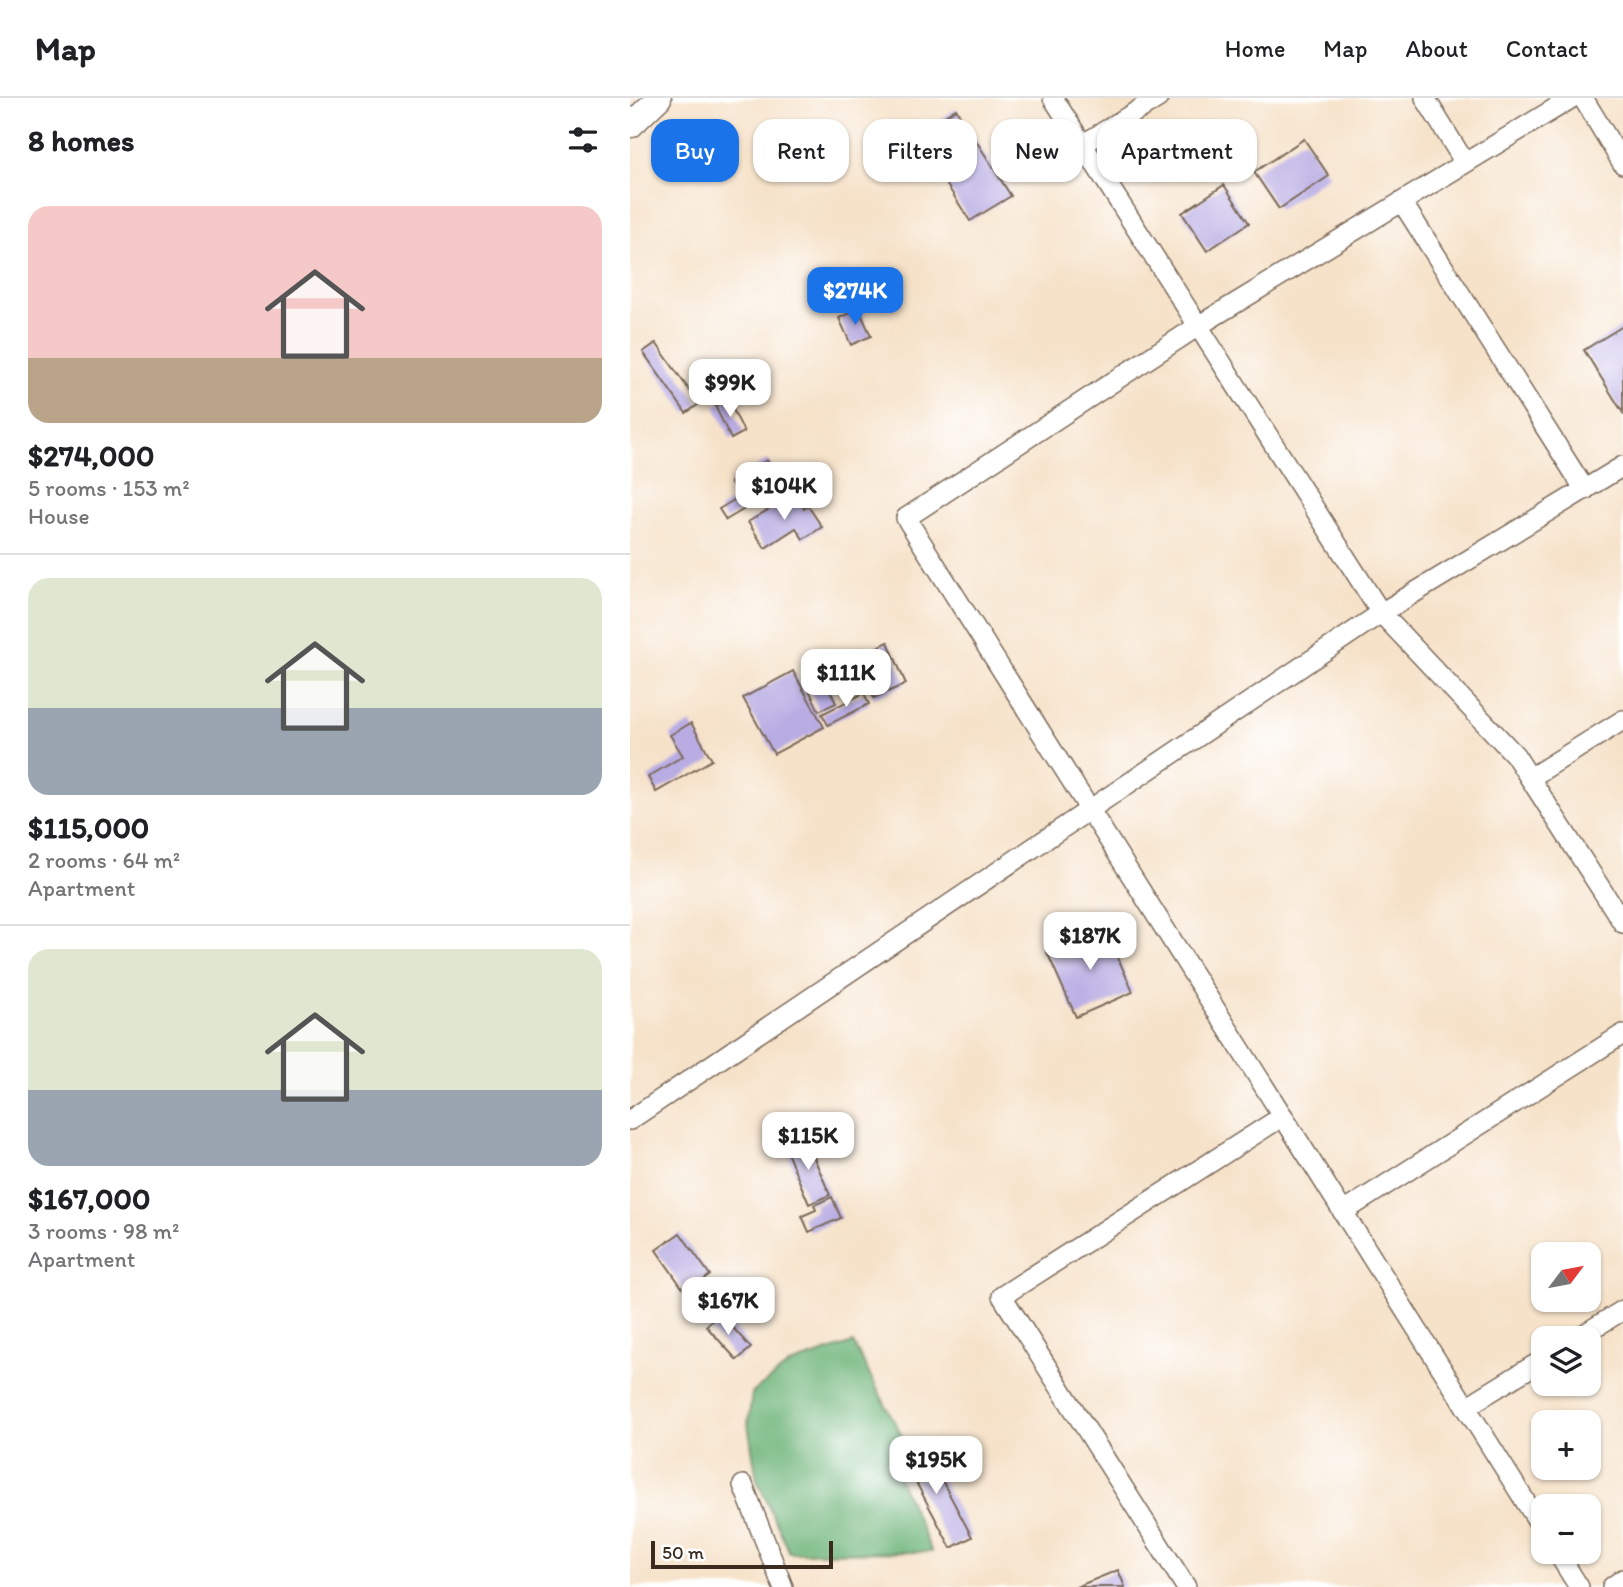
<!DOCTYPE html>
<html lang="en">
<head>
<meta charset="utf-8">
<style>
  :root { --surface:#fff; --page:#f2f2f2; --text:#202124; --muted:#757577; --line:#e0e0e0; --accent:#1a73e8 }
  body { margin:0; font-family:Itim,sans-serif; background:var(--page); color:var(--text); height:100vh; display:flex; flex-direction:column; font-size:26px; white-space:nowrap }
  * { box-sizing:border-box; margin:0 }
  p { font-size:23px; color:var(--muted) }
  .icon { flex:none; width:38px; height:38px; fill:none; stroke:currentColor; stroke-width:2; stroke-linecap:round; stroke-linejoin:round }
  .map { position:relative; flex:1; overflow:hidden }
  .panel { display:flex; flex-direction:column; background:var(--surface); width:630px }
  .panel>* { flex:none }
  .guide { position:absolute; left:21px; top:21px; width:665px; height:63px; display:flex; gap:14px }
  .needle { width:46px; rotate:58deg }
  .fabs { position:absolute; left:901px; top:1144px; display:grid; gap:14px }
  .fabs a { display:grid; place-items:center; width:70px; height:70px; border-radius:14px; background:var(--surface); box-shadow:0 2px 5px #0004; font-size:35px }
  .scale { position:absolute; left:21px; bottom:18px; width:182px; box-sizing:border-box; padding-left:7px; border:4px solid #3b2a1e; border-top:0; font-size:19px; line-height:24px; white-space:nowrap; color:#3b2a1e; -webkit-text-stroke:5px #fff; paint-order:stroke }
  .price { position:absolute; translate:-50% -60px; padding:0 16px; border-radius:14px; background:#fff; color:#222; font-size:23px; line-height:46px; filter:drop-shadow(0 2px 4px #0008) }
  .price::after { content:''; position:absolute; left:50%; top:42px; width:21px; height:16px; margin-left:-10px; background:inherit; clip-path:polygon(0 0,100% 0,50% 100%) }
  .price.selected { background:var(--accent); color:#fff }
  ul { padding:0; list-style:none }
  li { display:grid; align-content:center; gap:14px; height:371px; padding:0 28px }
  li+li { border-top:2px solid var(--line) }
  li span { display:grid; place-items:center; height:217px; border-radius:21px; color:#555 }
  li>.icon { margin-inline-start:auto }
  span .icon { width:126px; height:126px; fill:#fffc; stroke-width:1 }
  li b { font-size:30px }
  h2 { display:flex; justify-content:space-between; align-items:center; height:84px; padding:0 28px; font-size:30px }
  .pill { padding:0 24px; border-radius:21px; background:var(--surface); box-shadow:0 2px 5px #0004; font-size:24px; line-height:63px }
  .pill.selected { background:var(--accent); color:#fff }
  header { display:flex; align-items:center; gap:42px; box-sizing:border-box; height:98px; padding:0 35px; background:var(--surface); border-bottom:2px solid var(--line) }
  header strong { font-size:33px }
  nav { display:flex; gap:38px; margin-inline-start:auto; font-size:24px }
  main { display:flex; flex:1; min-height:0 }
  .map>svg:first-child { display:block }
</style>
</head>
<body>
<header>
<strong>Map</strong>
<nav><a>Home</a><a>Map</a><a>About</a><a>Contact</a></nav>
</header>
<main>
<section class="panel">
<h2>8 homes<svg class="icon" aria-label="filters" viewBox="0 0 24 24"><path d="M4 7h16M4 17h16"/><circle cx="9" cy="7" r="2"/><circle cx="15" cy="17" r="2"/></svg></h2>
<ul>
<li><span style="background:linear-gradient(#f6c9c9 70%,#b9a48a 0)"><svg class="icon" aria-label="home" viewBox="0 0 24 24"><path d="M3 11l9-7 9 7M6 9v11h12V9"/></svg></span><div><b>$274,000</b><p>5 rooms · 153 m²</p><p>House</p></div></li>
<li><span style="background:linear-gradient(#dfe7d0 60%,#9aa5b1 0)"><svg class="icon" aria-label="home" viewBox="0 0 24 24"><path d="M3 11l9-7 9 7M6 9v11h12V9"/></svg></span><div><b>$115,000</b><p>2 rooms · 64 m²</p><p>Apartment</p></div></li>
<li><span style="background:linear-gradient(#dfe7d0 65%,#9aa5b1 0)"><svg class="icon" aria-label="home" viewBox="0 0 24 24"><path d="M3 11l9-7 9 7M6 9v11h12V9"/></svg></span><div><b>$167,000</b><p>3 rooms · 98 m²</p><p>Apartment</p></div></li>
</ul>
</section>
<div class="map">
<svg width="993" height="1489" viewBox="0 0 993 1489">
  <rect width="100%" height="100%" fill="#fff"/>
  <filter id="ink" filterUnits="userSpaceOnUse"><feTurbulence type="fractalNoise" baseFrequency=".0143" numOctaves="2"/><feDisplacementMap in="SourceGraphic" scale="14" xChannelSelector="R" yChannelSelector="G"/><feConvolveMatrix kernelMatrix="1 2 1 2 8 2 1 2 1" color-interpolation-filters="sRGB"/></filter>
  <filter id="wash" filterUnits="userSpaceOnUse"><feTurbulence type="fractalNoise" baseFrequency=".00686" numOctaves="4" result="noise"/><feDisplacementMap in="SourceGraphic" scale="28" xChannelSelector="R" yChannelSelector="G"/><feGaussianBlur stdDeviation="1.57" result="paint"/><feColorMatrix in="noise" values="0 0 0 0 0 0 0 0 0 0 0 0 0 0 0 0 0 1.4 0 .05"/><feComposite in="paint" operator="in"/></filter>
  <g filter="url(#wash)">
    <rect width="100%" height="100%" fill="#f6e2c9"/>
    <path fill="#71b67b" stroke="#56704c" stroke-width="2" d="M 223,1245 L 272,1338 L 262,1349 L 263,1368 L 302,1454 L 160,1455 L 127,1382 L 118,1326 L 122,1295 L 160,1266 Z"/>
    <g id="blocks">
      <g fill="#b8ace3">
        <path d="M 326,11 L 381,98 L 340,123 L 285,37 Z"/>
        <path d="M 674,41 L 699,78 L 649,111 L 624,74 Z"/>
        <path d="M 594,87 L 619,125 L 577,153 L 552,115 Z"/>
        <path d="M 229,211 L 241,238 L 221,247 L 209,220 Z"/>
        <path d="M 993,228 L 993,315 L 954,252 Z"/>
        <path d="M 26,245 L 69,306 L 56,315 L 13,254 Z"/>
        <path d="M 98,301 L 114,334 L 101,341 L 85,308 Z"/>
        <path d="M 137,362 L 153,388 L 96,422 L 89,411 L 109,399 L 100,384 Z"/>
        <path d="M 164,396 L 174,411 L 178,408 L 192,429 L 173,441 L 166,430 L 135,450 L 118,424 Z"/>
        <path d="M 258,544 L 276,586 L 244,600 L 237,585 L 248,581 L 237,554 Z"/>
        <path d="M 190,571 L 206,605 L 189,613 L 173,579 Z"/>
        <path d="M 163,573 L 194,629 L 144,656 L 113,600 Z"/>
        <path d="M 234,595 L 239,606 L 198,627 L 192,616 Z"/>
        <path d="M 61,625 L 82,662 L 26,694 L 18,679 L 53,658 L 40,637 Z"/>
        <path d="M 474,828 L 503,894 L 446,919 L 417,854 Z"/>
        <path d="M 176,1041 L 200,1097 L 179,1106 L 155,1050 Z"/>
        <path d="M 202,1099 L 211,1120 L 179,1134 L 172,1118 L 186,1112 L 184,1107 Z"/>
        <path d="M 50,1135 L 80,1177 L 56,1195 L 26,1152 Z"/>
        <path d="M 90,1215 L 121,1250 L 107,1262 L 76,1228 Z"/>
        <path d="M 292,1345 L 342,1439 L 321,1450 L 271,1356 Z"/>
        <path d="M 488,1472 L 495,1489 L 446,1489 Z"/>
      </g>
    </g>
  </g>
  <g filter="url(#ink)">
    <use href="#blocks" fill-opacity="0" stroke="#7c6a5a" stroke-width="2"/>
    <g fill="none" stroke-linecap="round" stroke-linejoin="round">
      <defs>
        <g id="minor">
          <path d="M 423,0 L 751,515 L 885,657 L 993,825"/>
          <path d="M 795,0 L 835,65"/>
          <path d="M 953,0 L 993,66"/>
          <path d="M 452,47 L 528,0"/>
          <path d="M 772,104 L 955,392"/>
          <path d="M 900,680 L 993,622"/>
          <path d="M 0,1022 L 751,515 L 993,368"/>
          <path d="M 713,1114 L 993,936"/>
          <path d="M 946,1241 L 993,1212"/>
          <path d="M 836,1309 L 914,1261"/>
          <path d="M 113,1387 L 153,1489"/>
          <path d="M 914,1433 L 276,420 L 568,228 L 942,0"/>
          <path d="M 927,1454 L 949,1489"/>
          <path d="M 556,1489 L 372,1198 L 653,1018"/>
          <path d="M 982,1489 L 993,1481"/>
        </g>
        <path id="tertiary" d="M 1,27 L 29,0"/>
      </defs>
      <use href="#minor" stroke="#7c6a5a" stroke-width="22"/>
      <use href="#tertiary" stroke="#7c6a5a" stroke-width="27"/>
      <use href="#minor" stroke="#fff" stroke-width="19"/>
      <use href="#tertiary" stroke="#fff" stroke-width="24"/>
    </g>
  </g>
</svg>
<div class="fabs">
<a><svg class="needle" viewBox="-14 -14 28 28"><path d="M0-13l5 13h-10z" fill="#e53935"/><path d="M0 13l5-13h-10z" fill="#757577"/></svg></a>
<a><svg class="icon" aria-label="layers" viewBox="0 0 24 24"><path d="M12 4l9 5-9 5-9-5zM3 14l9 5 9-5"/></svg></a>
<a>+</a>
<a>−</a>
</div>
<div class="scale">50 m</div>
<b class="price selected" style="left:225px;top:229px">$274K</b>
<b class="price" style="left:100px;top:321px">$99K</b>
<b class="price" style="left:154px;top:424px">$104K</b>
<b class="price" style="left:216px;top:611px">$111K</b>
<b class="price" style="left:460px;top:874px">$187K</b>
<b class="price" style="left:178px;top:1074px">$115K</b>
<b class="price" style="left:98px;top:1239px">$167K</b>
<b class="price" style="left:306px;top:1398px">$195K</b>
<div class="guide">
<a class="pill selected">Buy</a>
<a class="pill">Rent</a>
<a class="pill">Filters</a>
<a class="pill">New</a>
<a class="pill">Apartment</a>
</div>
</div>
</main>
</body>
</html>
